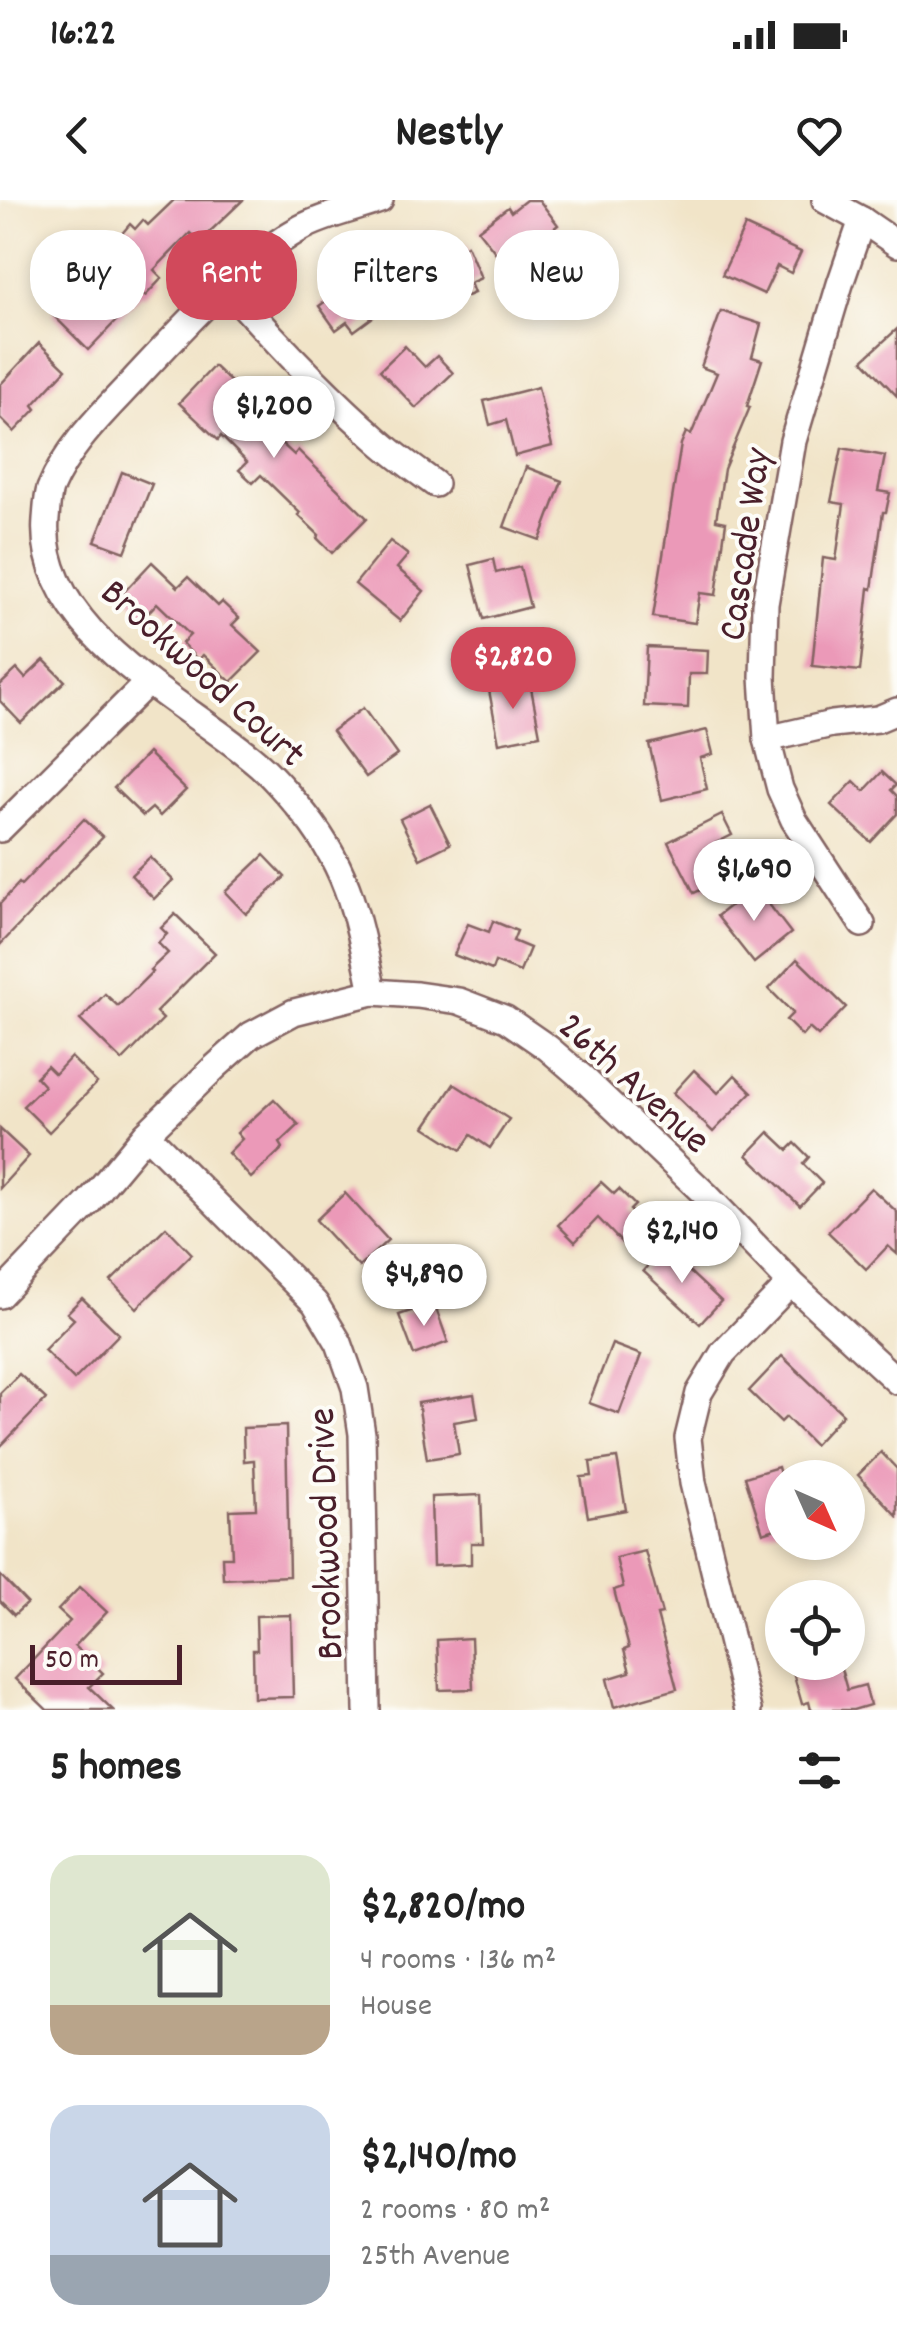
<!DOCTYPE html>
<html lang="en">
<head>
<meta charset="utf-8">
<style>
  :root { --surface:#fff; --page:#f2f2f2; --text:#222; --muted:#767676; --accent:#d1495b }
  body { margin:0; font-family:Dekko,sans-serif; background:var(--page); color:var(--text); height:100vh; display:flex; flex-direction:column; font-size:38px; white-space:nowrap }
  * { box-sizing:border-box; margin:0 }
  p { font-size:32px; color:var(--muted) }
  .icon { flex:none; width:55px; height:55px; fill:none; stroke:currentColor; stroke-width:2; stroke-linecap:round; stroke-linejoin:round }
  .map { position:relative; height:1510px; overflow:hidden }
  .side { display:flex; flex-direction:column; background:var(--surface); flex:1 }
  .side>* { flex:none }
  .top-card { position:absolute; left:30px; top:30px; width:838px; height:90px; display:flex; gap:20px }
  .needle { width:65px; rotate:135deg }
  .buttons { position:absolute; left:765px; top:1260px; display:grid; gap:20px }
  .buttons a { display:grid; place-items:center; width:100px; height:100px; border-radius:50%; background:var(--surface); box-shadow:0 5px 15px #0003; font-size:50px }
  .scale { position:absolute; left:30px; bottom:25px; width:152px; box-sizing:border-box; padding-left:10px; border:5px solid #4a1f2b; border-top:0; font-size:28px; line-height:35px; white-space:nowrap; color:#4a1f2b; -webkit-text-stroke:8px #fdfcf7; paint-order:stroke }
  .price { position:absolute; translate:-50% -85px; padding:0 22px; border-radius:35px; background:#fff; color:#222; font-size:32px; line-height:65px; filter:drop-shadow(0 2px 5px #0008) }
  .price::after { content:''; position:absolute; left:50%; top:60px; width:30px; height:22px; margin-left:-15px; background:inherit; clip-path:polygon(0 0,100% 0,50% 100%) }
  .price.active { background:var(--accent); color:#fff }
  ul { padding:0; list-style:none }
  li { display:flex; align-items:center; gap:30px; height:250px; padding:0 50px }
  li span { display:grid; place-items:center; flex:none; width:280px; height:200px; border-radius:30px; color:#555 }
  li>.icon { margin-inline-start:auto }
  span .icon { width:120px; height:120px; fill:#fffc; stroke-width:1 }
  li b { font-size:42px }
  h2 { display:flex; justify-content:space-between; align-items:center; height:120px; padding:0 50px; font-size:42px }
  .chip { padding:0 35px; border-radius:40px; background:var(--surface); box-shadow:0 5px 15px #0003; font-size:35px; line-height:90px }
  .chip.active { background:var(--accent); color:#fff }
  .status { display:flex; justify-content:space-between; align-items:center; height:70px; padding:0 50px; background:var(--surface); direction:ltr }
  .status svg { height:28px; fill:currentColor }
  header { display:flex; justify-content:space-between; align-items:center; height:130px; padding:0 50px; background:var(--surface); font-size:45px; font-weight:700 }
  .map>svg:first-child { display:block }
</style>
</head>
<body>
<div class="status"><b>16:22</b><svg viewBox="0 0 49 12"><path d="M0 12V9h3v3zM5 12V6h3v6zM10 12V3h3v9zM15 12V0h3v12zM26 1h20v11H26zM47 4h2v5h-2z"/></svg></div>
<header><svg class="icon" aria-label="back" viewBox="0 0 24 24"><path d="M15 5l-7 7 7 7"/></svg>Nestly<svg class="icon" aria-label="heart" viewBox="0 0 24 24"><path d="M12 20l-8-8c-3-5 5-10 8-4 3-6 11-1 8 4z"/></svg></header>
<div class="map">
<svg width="897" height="1510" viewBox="0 0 897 1510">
  <rect width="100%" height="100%" fill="#fdfcf7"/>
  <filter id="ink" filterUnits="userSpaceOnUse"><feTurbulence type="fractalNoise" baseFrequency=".01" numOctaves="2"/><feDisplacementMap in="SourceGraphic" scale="20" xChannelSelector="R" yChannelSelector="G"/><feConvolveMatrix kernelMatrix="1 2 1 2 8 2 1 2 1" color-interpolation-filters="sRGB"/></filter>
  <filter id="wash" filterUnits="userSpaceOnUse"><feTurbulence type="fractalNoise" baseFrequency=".0048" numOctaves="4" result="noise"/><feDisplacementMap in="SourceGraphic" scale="40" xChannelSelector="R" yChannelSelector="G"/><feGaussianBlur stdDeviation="2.25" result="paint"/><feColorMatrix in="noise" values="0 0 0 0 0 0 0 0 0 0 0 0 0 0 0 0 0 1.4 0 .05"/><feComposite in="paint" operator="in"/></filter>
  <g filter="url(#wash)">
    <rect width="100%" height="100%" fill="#f1e4c8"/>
    <g id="blocks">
      <g fill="#eb99b8">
        <path d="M 174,0 L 243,0 L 199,42 L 190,33 L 154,70 L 162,78 L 145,96 L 142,94 L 88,150 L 52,114 L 106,58 L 103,56 L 130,24 L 135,29 L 143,20 L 148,25 Z"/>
        <path d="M 526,0 L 539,0 L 558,25 L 506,66 L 478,30 L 508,7 L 511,12 Z"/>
        <path d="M 745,26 L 801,52 L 791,73 L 777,66 L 764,94 L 722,75 Z"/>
        <path d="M 434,42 L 440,57 L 467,45 L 481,78 L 470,83 L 474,93 L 457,100 L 452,88 L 432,97 L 412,51 Z"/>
        <path d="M 372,68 L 396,100 L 354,131 L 347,122 L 336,130 L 319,106 Z"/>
        <path d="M 721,111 L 761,124 L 752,157 L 762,160 L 747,206 L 750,207 L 724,269 L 716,320 L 726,322 L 716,395 L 700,393 L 695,423 L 653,417 L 681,244 L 686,232 L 691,235 L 717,173 L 701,167 Z"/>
        <path d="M 897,129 L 897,196 L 863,160 Z"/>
        <path d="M 39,143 L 66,169 L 33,205 L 36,209 L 14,232 L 0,218 L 0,185 Z"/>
        <path d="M 405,146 L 425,167 L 437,156 L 453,173 L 416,208 L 380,170 Z"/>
        <path d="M 214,166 L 233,184 L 226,192 L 294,255 L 298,250 L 367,318 L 332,353 L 317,338 L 319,335 L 298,315 L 300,313 L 261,275 L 253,283 L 239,270 L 247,262 L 221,236 L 218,240 L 179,203 Z"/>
        <path d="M 538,187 L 552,246 L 515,256 L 506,220 L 490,225 L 484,201 Z"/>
        <path d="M 842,248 L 885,256 L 878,291 L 890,293 L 886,312 L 883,312 L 872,389 L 869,388 L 860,471 L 812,466 L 823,358 L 836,360 L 844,304 L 831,302 Z"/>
        <path d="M 526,267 L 562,281 L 540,340 L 504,327 Z"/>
        <path d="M 122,272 L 152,284 L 125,352 L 95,341 Z"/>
        <path d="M 390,341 L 408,355 L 397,368 L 424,391 L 400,421 L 355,384 Z"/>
        <path d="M 493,359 L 496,373 L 520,367 L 530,407 L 484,419 L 470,365 Z"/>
        <path d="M 152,362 L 178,387 L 188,377 L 218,406 L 222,402 L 239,418 L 232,425 L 261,452 L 231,482 L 203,455 L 198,460 L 182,443 L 190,435 L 157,403 L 146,415 L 123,393 Z"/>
        <path d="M 647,447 L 708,450 L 707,474 L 689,474 L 688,508 L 644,506 Z"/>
        <path d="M 44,460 L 65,481 L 21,523 L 0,501 L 0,485 L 17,469 L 25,478 Z"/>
        <path d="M 511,480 L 513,491 L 531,488 L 540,535 L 499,543 L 488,485 Z"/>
        <path d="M 363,508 L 397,555 L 366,577 L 332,531 Z"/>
        <path d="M 707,530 L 713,554 L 700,558 L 707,589 L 662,600 L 649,544 Z"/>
        <path d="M 148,553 L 186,590 L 160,616 L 152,608 L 143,616 L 114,588 Z"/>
        <path d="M 882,572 L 896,585 L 891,590 L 897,596 L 897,614 L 871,642 L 831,605 L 854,581 L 864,591 Z"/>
        <path d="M 430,604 L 450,644 L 420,659 L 400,619 Z"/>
        <path d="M 722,615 L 732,635 L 716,643 L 732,674 L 694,693 L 668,642 Z"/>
        <path d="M 84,619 L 103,637 L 0,745 L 0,704 L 19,683 L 21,685 Z"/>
        <path d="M 264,655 L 285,677 L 246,714 L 225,692 Z"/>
        <path d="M 150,657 L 173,680 L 154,699 L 131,675 Z"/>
        <path d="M 755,686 L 791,733 L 754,763 L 717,716 Z"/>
        <path d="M 175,714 L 215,753 L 156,812 L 163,819 L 122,861 L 80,820 L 105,794 L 118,806 L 152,772 L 150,770 L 168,753 L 158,743 L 167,734 L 161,728 Z"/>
        <path d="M 493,721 L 517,731 L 513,741 L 530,748 L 520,772 L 495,762 L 492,770 L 454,755 L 468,724 L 489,732 Z"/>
        <path d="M 797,759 L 846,807 L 818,836 L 809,828 L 802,836 L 786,820 L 793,813 L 769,789 Z"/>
        <path d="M 71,857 L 97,883 L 49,932 L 23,906 L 44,886 L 36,877 L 47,866 L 55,874 Z"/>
        <path d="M 694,870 L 718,893 L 735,875 L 752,892 L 713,932 L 673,893 Z"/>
        <path d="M 454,884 L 509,919 L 490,948 L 471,935 L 461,950 L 425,927 Z"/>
        <path d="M 274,899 L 299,925 L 280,943 L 283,948 L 251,978 L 228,953 L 242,939 L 237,933 Z"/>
        <path d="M 0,929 L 29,956 L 0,988 Z"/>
        <path d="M 769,932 L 788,950 L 795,943 L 809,957 L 803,964 L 822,983 L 800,1006 L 747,955 Z"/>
        <path d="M 601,982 L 614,994 L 619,989 L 635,1005 L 630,1010 L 643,1022 L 622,1043 L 598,1018 L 575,1042 L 558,1025 Z"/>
        <path d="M 871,988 L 897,1012 L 897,1054 L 888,1046 L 866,1069 L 828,1032 Z"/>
        <path d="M 345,993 L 388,1040 L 359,1067 L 316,1020 Z"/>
        <path d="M 166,1027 L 192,1054 L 137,1108 L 111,1081 Z"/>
        <path d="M 664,1048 L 721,1101 L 700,1124 L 643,1071 Z"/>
        <path d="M 82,1098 L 119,1134 L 74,1180 L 44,1150 L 74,1119 L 67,1113 Z"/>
        <path d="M 434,1103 L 448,1142 L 414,1155 L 399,1115 Z"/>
        <path d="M 612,1144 L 641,1155 L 619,1214 L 589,1203 Z"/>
        <path d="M 782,1156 L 843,1214 L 814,1245 L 786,1217 L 781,1222 L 749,1191 Z"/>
        <path d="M 19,1174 L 46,1199 L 0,1247 L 0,1193 Z"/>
        <path d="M 474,1194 L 478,1218 L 454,1222 L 459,1254 L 427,1259 L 418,1203 Z"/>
        <path d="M 286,1226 L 289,1376 L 223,1379 L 222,1357 L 232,1357 L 230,1310 L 256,1309 L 254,1260 L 244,1261 L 243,1228 Z"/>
        <path d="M 881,1252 L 897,1269 L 897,1316 L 858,1275 Z"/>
        <path d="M 617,1258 L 626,1310 L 588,1317 L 581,1277 L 592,1276 L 590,1262 Z"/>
        <path d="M 778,1267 L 782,1282 L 782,1327 L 763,1333 L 745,1277 Z"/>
        <path d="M 481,1295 L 483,1343 L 471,1343 L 471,1364 L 433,1366 L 431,1297 Z"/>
        <path d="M 645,1351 L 662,1414 L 657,1415 L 677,1489 L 614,1507 L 607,1479 L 630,1472 L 624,1450 L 629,1448 L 614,1390 L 623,1387 L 616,1358 Z"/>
        <path d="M 0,1375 L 27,1403 L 14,1415 L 0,1401 Z"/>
        <path d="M 80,1387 L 107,1412 L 75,1446 L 103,1473 L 89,1487 L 113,1510 L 47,1510 L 15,1479 L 70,1421 L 58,1410 Z"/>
        <path d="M 291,1415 L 293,1497 L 254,1498 L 253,1450 L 257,1450 L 256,1416 Z"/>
        <path d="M 471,1438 L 473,1489 L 439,1490 L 437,1440 Z"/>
        <path d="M 790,1462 L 826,1462 L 827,1468 L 840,1465 L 847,1490 L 865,1485 L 870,1505 L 853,1510 L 811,1510 L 809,1502 L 802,1504 Z"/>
      </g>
    </g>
  </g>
  <g filter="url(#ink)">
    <use href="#blocks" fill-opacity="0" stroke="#846462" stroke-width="2.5"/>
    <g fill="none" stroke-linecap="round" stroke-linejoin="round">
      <defs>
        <g id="minor">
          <path d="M 825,0 L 862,20 L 897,44"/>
          <path d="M 226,86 C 274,140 325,194 379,241 C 397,257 416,270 435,284"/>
          <path d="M 767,539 L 832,524 L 878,519 L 897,511"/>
          <path d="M 0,629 L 148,482"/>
          <path d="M 862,724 L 794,620 L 780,589 L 767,539 L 763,477 L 765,404 L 793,241 L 840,84 L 862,20"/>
          <path d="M 373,792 C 357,716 349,666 297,605 C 284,590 270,573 255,561 C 182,499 37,431 46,319 C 47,309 47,298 50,289 C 68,246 102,214 133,181 C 179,132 243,60 301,28 C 325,15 355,9 380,0"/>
          <path d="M 146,934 L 315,1103 L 339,1143 L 355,1188 L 362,1234 L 367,1510"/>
          <path d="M 0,1095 L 89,1002 L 146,934 L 215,867 L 251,835 L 294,812 L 373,792 L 417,795 L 459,801 L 506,819 L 548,848 L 584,879 L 705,994 L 791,1083 L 897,1181"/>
          <path d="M 748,1510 L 693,1283 L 688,1238 L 699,1193 L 723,1153 L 791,1083"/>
        </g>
      </defs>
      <use href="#minor" stroke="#846462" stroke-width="30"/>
      <use href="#minor" stroke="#fff" stroke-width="25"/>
    </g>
  </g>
  <g text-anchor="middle" stroke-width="8" stroke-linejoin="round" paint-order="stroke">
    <g font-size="40" fill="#4a1f2b" stroke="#fdfcf7">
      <text transform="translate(742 344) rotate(-82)" y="14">Cascade Way</text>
      <text transform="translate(205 471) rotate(42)" y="14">Brookwood Court</text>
      <text transform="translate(636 881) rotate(42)" y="14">26th Avenue</text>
      <text transform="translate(323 1334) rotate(-92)" y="14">Brookwood Drive</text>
    </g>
  </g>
</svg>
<div class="buttons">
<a><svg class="needle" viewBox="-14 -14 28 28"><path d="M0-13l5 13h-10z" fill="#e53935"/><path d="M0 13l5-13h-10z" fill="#767676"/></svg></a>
<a><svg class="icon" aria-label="locate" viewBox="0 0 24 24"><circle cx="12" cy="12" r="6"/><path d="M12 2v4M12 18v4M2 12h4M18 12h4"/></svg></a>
</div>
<div class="scale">50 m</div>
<b class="price" style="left:274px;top:261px">$1,200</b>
<b class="price active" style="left:513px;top:512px">$2,820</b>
<b class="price" style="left:754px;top:724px">$1,690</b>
<b class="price" style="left:682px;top:1086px">$2,140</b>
<b class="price" style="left:424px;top:1129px">$4,890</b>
<div class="top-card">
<a class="chip">Buy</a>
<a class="chip active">Rent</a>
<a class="chip">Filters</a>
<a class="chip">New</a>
</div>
</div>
<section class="side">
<h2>5 homes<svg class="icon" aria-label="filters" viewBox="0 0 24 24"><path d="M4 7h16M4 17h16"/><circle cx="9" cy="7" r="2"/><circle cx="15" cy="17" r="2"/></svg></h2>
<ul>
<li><span style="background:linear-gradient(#dfe7d0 75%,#b9a48a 0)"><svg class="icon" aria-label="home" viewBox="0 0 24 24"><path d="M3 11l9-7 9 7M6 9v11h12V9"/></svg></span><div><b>$2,820/mo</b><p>4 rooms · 136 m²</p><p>House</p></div></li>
<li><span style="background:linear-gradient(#c9d6e8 75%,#9aa5b1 0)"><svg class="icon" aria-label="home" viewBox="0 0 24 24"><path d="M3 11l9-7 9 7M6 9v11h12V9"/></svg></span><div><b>$2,140/mo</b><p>2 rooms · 80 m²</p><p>25th Avenue</p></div></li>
</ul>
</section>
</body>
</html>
